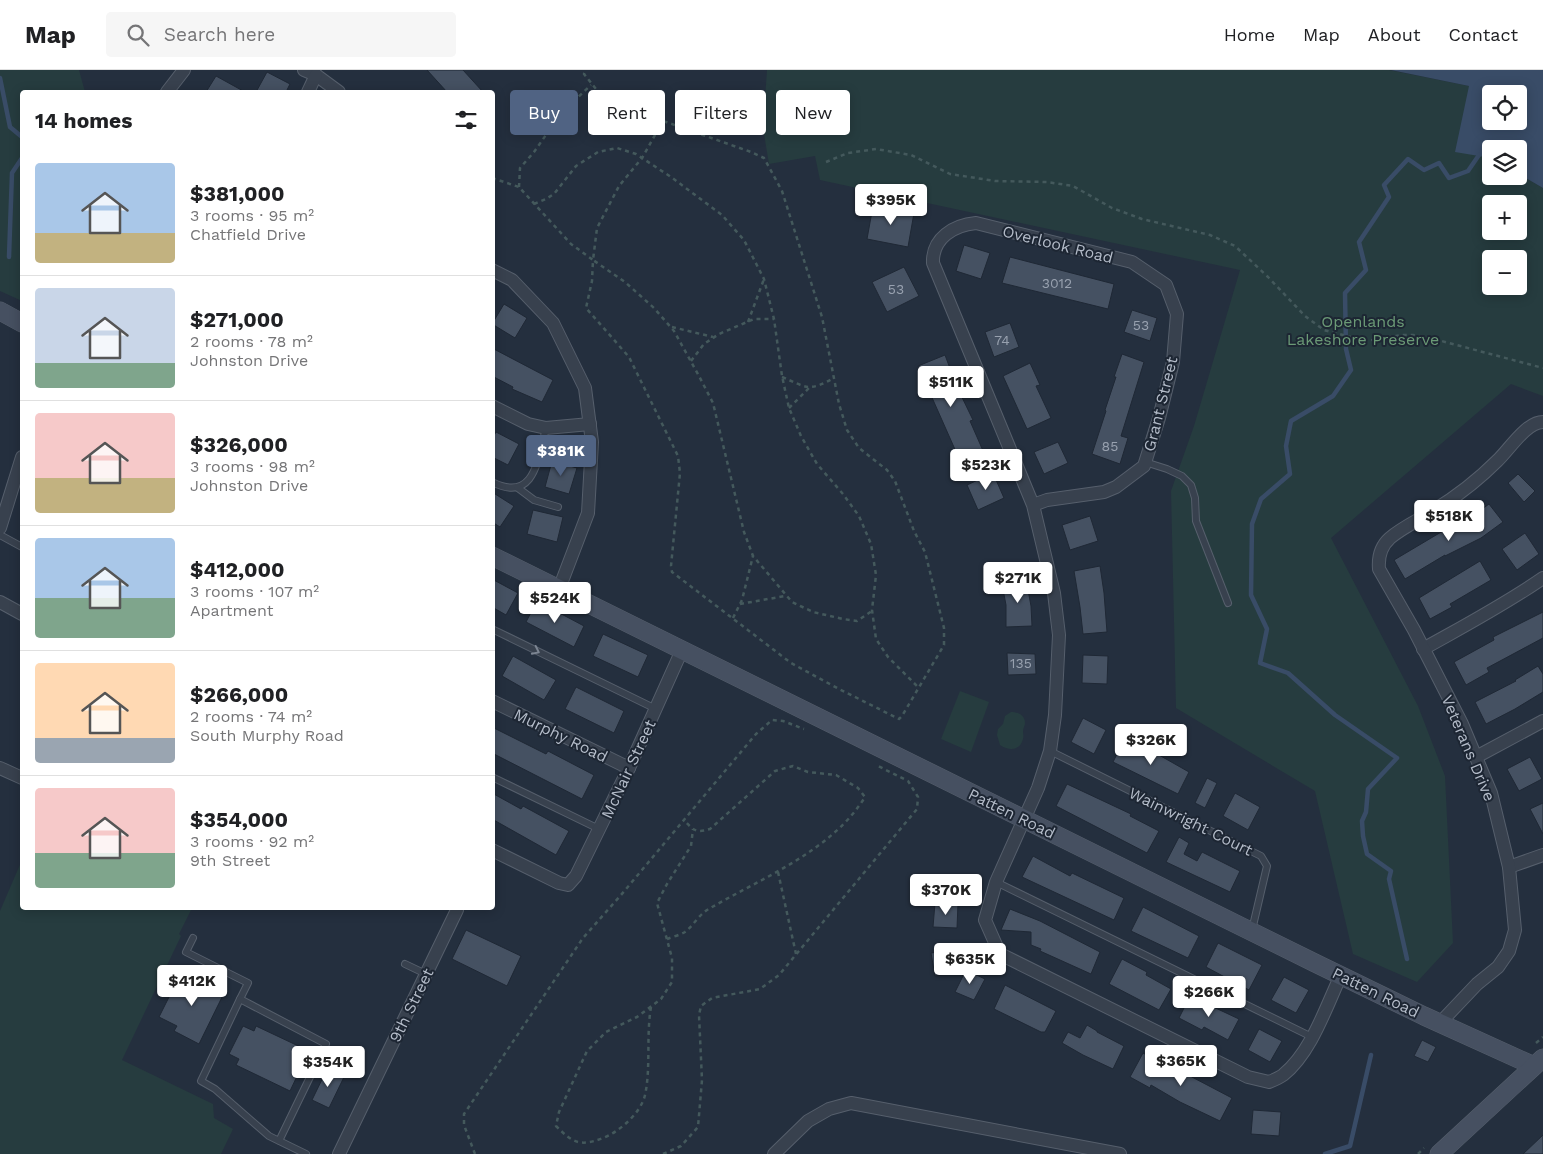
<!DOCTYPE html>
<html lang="en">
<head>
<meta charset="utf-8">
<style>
  :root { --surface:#fff; --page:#f6f6f6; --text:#202124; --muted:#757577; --line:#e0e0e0; --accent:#506383 }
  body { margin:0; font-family:"Work Sans",sans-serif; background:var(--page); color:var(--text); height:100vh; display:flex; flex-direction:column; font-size:19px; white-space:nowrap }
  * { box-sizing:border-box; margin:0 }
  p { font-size:16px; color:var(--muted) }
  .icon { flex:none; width:28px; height:28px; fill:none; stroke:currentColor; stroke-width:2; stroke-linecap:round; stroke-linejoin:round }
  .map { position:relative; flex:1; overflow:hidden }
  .details { position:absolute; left:20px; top:20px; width:475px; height:820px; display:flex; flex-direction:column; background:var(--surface); border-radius:5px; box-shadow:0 2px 12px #0003 }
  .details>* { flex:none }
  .guide { position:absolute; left:510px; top:20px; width:475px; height:45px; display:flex; gap:10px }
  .buttons { position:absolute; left:1482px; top:15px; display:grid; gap:10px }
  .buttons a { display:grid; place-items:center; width:45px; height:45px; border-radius:5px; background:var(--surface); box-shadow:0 2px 12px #0003; font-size:25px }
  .price { position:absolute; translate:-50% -42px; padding:0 11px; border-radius:5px; background:#fff; color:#222; font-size:16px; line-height:32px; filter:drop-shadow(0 1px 2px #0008) }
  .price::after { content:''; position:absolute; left:50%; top:30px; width:15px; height:11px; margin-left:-8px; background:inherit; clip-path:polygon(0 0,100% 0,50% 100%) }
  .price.active { background:var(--accent); color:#fff }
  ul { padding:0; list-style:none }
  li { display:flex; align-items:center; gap:15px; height:125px; padding:0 15px }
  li+li { border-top:1px solid var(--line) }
  li span { display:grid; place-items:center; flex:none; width:140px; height:100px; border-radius:5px; color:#555 }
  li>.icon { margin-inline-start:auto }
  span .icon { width:60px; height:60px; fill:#fffc; stroke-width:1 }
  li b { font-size:21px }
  h2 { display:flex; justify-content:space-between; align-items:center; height:60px; padding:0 15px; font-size:21px }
  .chip { padding:0 18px; border-radius:5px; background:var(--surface); box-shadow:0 2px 12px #0003; font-size:18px; line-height:45px }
  .chip.active { background:var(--accent); color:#fff }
  header { display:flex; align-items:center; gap:30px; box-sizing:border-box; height:70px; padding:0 25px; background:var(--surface); border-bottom:1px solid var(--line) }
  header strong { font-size:24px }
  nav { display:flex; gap:28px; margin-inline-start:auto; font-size:18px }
  .search { width:350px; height:45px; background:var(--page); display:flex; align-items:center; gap:12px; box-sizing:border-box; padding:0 18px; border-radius:5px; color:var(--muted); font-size:19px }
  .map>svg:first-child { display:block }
</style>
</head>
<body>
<header>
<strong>Map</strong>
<div class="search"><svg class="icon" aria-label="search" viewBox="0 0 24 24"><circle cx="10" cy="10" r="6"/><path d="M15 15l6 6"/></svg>Search here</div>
<nav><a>Home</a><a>Map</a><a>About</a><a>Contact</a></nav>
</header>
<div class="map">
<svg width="1543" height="1084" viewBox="0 0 1543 1084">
  <rect width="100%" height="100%" fill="#242f3e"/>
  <g fill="#263c3f" fill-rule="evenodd">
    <path d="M 0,0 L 79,0 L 85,22 L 22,22 L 22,231 L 0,221 Z"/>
    <path d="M 767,0 L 1389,0 L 1469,16 L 1488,87 L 1491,89 L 1491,106 L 1519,106 L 1519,104 L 1543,118 L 1543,326 L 1511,314 L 1331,468 L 1418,636 L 1445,706 L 1453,873 L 1417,912 L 1353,884 L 1315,721 L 1176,638 L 1171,421 L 1194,356 L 1240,200 L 820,110 L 815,86 L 769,94 L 763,58 ZM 1491,134 L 1519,134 L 1519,161 L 1491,161 ZM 1491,189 L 1519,189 L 1519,216 L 1491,216 Z"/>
    <path d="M 960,621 L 989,632 L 971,682 L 941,669 Z"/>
    <path d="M 1011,642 C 1018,642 1025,645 1025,653 C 1025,656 1023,658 1023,661 C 1023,664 1024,666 1023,669 C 1020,681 1009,681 1000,675 L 997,665 L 998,659 L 1003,654 L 1005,646 Z"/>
    <path d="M 22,790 L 22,838 L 192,838 L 179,864 L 181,866 L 122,990 L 213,1034 L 214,1048 L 233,1059 L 221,1084 L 0,1084 L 0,841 Z"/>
  </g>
  <path fill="#394c67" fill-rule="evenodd" d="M 1391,0 L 1543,0 L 1543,118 L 1519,104 L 1519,79 L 1491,79 L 1491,88 L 1455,82 L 1469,16 ZM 1491,24 L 1519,24 L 1519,51 L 1491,51 Z"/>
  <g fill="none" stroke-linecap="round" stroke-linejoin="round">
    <g stroke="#394c67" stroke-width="4.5">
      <path d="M 0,8 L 10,57 L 22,67"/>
      <path d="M 9,187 L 12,103 L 22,88"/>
      <path d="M 1407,889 L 1389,809 L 1391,801 L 1367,784 L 1363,766 L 1362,751 L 1366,742 L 1368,719 L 1397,688 L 1335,645 L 1288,603 L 1260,593 L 1267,559 L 1251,525 L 1252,454 L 1261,429 L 1290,404 L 1286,376 L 1291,351 L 1333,326 L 1351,300 L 1346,279 L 1345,223 L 1366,200 L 1359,172 L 1389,127 L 1384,115 L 1408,89 L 1424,100 L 1439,93 L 1449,108 L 1468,101 L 1479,85"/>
      <path d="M 1325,1084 L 1350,1076 L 1371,985"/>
    </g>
  </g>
  <g fill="#455162" stroke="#1f2835">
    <path d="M 427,0 L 463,0 L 483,22 L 447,22 Z"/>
    <path d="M 267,2 L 290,14 L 286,22 L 256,22 Z"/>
    <path d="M 216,6 L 245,22 L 206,22 Z"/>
    <path d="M 873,136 L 914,143 L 908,177 L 867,169 Z"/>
    <path d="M 964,175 L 990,183 L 981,209 L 956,201 Z"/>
    <path d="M 1010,187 L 1114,214 L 1108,239 L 1002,213 Z"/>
    <path d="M 904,197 L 919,226 L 887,242 L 872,212 Z"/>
    <path d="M 504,234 L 527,248 L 515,268 L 492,254 Z"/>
    <path d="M 1132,240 L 1157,248 L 1150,271 L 1124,262 Z"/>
    <path d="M 1010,253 L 1019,277 L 994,287 L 985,262 Z"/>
    <path d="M 492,278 L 553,310 L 542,332 L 512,319 L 513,317 L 492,306 Z"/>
    <path d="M 1122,284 L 1144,292 L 1121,366 L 1128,368 L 1120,394 L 1092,384 L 1106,341 L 1105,340 L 1116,307 L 1114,307 Z"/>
    <path d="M 945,285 L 957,317 L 973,350 L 970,351 L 984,383 L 961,393 L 918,296 Z"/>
    <path d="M 1030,293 L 1040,315 L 1036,316 L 1051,348 L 1027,359 L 1003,306 Z"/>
    <path d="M 496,362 L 519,374 L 508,395 L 492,387 L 492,369 Z"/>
    <path d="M 1058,372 L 1068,393 L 1044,404 L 1034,382 Z"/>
    <path d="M 552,391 L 577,398 L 569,424 L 545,417 Z"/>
    <path d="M 993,403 L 1004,428 L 978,440 L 967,415 Z"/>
    <path d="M 1518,404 L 1535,421 L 1524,432 L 1508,413 Z"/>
    <path d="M 492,422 L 514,436 L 500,457 L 492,452 Z"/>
    <path d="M 1489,434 L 1503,452 L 1481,468 L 1445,486 L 1445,485 L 1405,509 L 1394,490 L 1458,452 L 1459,456 Z"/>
    <path d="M 533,440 L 563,447 L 557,472 L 527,464 Z"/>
    <path d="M 1090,446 L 1098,471 L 1070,480 L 1062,455 Z"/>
    <path d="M 1525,463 L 1539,484 L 1517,500 L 1502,479 Z"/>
    <path d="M 1480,491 L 1491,510 L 1450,534 L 1452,537 L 1430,549 L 1419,528 Z"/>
    <path d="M 1100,496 L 1104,523 L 1107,562 L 1083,564 L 1080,537 L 1074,501 Z"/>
    <path d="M 492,509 L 518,523 L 506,545 L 492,537 Z"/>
    <path d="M 1026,509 L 1031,536 L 1032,556 L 1006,557 L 1006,535 L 1002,514 Z"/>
    <path d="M 537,531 L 584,556 L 574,577 L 526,552 Z"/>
    <path d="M 1543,542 L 1543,568 L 1487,598 L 1489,602 L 1466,615 L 1454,592 L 1494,570 L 1493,567 Z"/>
    <path d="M 603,564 L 648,585 L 638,607 L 593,586 Z"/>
    <path d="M 1007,583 L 1035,584 L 1036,604 L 1008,605 Z"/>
    <path d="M 1083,585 L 1108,586 L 1107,614 L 1082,613 Z"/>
    <path d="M 513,586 L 556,610 L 544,630 L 502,606 Z"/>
    <path d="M 1538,596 L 1543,604 L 1543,622 L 1515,639 L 1486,654 L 1475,632 L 1516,611 L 1515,610 Z"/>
    <path d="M 576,617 L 624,641 L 614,663 L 565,639 Z"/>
    <path d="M 1083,648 L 1106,660 L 1094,684 L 1071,672 Z"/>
    <path d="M 492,657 L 546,684 L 548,681 L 594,705 L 582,729 L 492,683 Z"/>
    <path d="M 1125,668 L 1152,681 L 1189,702 L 1178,724 L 1113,692 Z"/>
    <path d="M 1530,687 L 1542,709 L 1519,721 L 1507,699 Z"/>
    <path d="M 1207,708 L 1217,713 L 1205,738 L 1195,733 Z"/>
    <path d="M 1067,714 L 1131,744 L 1130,746 L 1159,761 L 1147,783 L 1056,736 Z"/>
    <path d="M 492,723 L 521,739 L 523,736 L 569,761 L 556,785 L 492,749 Z"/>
    <path d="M 1235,723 L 1260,737 L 1248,760 L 1223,746 Z"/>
    <path d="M 1543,733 L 1543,764 L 1530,739 Z"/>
    <path d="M 1179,767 L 1189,773 L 1184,784 L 1197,791 L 1202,782 L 1240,801 L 1230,822 L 1166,792 Z"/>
    <path d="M 1033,786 L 1070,806 L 1072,803 L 1124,828 L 1114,850 L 1022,807 Z"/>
    <path d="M 935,833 L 958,834 L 957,858 L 933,857 Z"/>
    <path d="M 1143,837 L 1199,866 L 1188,888 L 1131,861 Z"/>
    <path d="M 1010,839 L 1040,851 L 1100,882 L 1091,904 L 1040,881 L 1041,879 L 1031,875 L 1031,862 L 1001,860 Z"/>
    <path d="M 466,860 L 521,886 L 507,916 L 452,889 Z"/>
    <path d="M 1218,873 L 1262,895 L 1249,920 L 1206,897 Z"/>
    <path d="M 955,879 L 958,902 L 935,906 L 931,883 Z"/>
    <path d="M 1122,889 L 1147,902 L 1146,905 L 1171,919 L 1159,940 L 1109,914 Z"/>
    <path d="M 966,900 L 985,909 L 974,930 L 955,922 Z"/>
    <path d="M 180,905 L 198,913 L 201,907 L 226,919 L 199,974 L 174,961 L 177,956 L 159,947 Z"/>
    <path d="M 1284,907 L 1309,920 L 1296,943 L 1271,930 Z"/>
    <path d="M 1005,915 L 1056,941 L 1045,962 L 1041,962 L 994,939 Z"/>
    <path d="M 1190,926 L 1239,949 L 1228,970 L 1204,957 L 1202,960 L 1179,948 Z"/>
    <path d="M 1087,955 L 1097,961 L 1097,962 L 1124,976 L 1113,999 L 1083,985 L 1062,973 L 1068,962 L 1080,968 Z"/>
    <path d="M 243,956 L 254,961 L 256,956 L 309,981 L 290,1021 L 236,995 L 239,989 L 229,984 Z"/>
    <path d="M 1259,959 L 1282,971 L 1270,992 L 1248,980 Z"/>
    <path d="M 1422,970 L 1436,977 L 1428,992 L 1414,986 Z"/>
    <path d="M 1143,983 L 1170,998 L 1171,996 L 1232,1028 L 1220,1051 L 1180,1032 L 1151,1015 L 1150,1018 L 1130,1007 Z"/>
    <path d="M 328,997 L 345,1005 L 329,1038 L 312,1030 Z"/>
    <path d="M 1253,1040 L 1281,1042 L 1279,1066 L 1251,1064 Z"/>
    <path d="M 1543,1065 L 1543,1084 L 1523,1084 Z"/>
  </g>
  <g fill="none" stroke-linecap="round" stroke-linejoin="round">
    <defs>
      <g id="lane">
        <path d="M 1145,392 L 1167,399 L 1182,406 L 1191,415 L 1195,428 L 1196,451 L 1228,533"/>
        <path d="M 492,412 C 535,434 538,388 546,358"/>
        <path d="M 518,418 L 534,430 L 558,437"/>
        <path d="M 0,465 L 22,477"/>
        <path d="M 492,559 L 656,639"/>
        <path d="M 1050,681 L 1261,786 L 1267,796 L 1252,860"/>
        <path d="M 492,707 L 599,759"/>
        <path d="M 996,812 L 1312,967"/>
        <path d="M 193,868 L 186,882 L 248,913 L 240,929"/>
        <path d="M 405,894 L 426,904"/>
        <path d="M 279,1071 L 326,974 L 240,929 L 201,1011 L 215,1019 L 269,1066 L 306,1084"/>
      </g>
      <g id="street">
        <path d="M 304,0 L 316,5 L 339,22"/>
        <path d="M 167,22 L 184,0"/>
        <path d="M 308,22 L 316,5"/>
        <path d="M 492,200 L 512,210 L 553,253 L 585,318 L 592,372 L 588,443 L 559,519"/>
        <path d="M 492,336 L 528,354 L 546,358 L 590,354"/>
        <path d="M 1033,435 L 1047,430 L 1104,422 L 1116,417 L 1144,396 L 1159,348 L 1173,292 L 1177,244 L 1166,215 L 1132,192 L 976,153 C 954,155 932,168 933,193 L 1033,435 L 1054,523 L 1059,565 L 1055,645 L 1050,681 L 1038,718 L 996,812 L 985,850 L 1000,884 L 1248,1007 L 1269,1012 C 1274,1010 1279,1008 1283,1005 C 1311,983 1326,937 1341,905"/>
        <path d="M 0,458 L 22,387"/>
        <path d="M 0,532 L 22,544"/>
        <path d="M 1423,579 C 1464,556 1504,535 1543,508"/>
        <path d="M 492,631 L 629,698"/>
        <path d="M 1476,687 L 1543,651"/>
        <path d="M 0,698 L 22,708"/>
        <path d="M 492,780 L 559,813 L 568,815 L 576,806 L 629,698 L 682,580"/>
        <path d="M 1509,797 L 1543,785"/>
        <path d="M 1440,953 L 1477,914 L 1498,897 L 1509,881 L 1515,860 L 1509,797 L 1491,723 L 1462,654 L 1414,560 L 1379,499 C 1378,487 1381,476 1390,468 C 1403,457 1419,450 1433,441 C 1456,427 1478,410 1497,391 C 1509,380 1526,352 1543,352"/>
        <path d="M 339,1084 L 457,840"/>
        <path d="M 774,1084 L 808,1051 L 829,1039 L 851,1033 L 1120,1084"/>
      </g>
      <g id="secondary">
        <path d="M 0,241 L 22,253"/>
        <path d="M 492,486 L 1315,893 L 1424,946 L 1534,996"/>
        <path d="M 1439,1084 L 1543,988"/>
      </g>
    </defs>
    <use href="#lane" stroke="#565f6c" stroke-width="8"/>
    <use href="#street" stroke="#565f6c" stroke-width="14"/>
    <use href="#secondary" stroke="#565f6c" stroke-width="19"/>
    <g stroke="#44595c" stroke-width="2.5" stroke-dasharray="4 4" stroke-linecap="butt">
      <path d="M 663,51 L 642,88 L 619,116 L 597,158 L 593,190 L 625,212 L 654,238 L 674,261 L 699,306 L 713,333 L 744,462 L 753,486 L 792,532 L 813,542 L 843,549 L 857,551 L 872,541"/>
      <path d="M 826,92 L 848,83 L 876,79 L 911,85 L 950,104 L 995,111 L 1047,112 L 1073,116 L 1112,138 L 1142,149 L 1210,165 L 1235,176 L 1268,207 L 1305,246 L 1324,260 L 1366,271 L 1402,265 L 1413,265 L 1434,269 L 1543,298"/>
      <path d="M 492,108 L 519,117 L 571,174 L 593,190 L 592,211 L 586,238 L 629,287 L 678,386 L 680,403 L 671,496 L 672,502 L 791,593 L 839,619 L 899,649 L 902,646 L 944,575 L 944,558 L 925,482 L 914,461 L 895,411 L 887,400 L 859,378 L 847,360 L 839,334 L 822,247 L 782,121 L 764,88 L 751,82 L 618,35 L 596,19 L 584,4 L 585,0"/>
      <path d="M 519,117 L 520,98 L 534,82 L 555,52 L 576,29 L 591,15"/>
      <path d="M 534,134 L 546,129 L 554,124 L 576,96 L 598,82 L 617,78 L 636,84 L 671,107 L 722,145 L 744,170 L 764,209 L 774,249 L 782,306 L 789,338 L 801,366 L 817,394 L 843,424 L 859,446 L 871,474 L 876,505 L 872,540 L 876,569 L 888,587 L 919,618"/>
      <path d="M 748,252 L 764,209"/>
      <path d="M 672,257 L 713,267"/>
      <path d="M 691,291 L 704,274 L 719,264 L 754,249 L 774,249"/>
      <path d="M 782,307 C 808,318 808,322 834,308"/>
      <path d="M 789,338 L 810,317"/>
      <path d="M 740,534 L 785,526"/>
      <path d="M 733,548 L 742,530 L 753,486"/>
      <path d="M 778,802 L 796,884"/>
      <path d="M 667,869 C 672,867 680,865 685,862 C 693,856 698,846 707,840 C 761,808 831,782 865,727 L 858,718 L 836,705 L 808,702 L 793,696 L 775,701 L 710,759 C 696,763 694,761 684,750"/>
      <path d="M 651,937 C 646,966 651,998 645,1025 C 641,1043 619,1062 603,1068 C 580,1077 573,1073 556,1056 L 559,1042 L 587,981 L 606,962 L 637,947 L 661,929 L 672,912 L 672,888 L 657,833 L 667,814 L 691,776 L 693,759"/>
      <path d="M 1536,973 L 1543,967"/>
      <path d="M 475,1084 L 464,1055 L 464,1044 L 583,868 L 621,825 L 756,664 L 772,650 L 783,651 L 804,659"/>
      <path d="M 663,1084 L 681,1076 L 698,1057 L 702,1010 L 699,945 L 701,936 L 712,928 L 760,919 L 779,905 L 917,739 L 918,727 L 908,711 L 876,695"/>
      <path d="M 1418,1084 L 1424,1078"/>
    </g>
    <use href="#lane" stroke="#38414e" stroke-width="6"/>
    <use href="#street" stroke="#38414e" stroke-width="12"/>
    <use href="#secondary" stroke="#465061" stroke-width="18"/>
  </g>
  <defs><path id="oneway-chevron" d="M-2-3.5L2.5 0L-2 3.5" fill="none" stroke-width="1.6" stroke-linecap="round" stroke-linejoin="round" transform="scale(1.25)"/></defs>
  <use stroke="#7c8592" href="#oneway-chevron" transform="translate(536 581) rotate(26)"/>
  <g text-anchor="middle" stroke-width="4" stroke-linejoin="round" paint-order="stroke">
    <g font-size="14" fill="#98a1af">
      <text x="1057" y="218">3012</text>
      <text x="896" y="224">53</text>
      <text x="1141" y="260">53</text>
      <text x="1002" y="275">74</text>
      <text x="1110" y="381">85</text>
      <text x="1021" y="598">135</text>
    </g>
    <g font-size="16" fill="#b4bcc9" stroke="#1d2633">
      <text transform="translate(1058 174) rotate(14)" y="6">Overlook Road</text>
      <text transform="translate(1160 334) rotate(-76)" y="6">Grant Street</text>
      <text transform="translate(561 665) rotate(26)" y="6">Murphy Road</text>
      <text transform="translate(1469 678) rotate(67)" y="6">Veterans Drive</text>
      <text transform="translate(628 699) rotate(-65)" y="6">McNair Street</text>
      <text transform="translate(1012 743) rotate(26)" y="6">Patten Road</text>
      <text transform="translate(1191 751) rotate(26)" y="6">Wainwright Court</text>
      <text transform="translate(1376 922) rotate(26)" y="6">Patten Road</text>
      <text transform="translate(411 935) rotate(-64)" y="6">9th Street</text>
    </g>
    <g font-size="16" fill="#6b9a76" stroke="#1d2633">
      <text x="1363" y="257">Openlands<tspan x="1363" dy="18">Lakeshore Preserve</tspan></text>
    </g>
  </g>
</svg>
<div class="buttons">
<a><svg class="icon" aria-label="locate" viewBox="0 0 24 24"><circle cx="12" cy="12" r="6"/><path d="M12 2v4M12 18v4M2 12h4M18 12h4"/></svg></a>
<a><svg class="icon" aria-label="layers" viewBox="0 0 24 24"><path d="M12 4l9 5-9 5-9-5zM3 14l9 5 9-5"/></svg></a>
<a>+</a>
<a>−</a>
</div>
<b class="price" style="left:891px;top:156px">$395K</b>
<b class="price" style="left:951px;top:338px">$511K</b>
<b class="price active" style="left:561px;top:407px">$381K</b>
<b class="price" style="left:986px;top:421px">$523K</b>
<b class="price" style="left:1449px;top:472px">$518K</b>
<b class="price" style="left:1018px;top:534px">$271K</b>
<b class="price" style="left:555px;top:554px">$524K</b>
<b class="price" style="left:1151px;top:696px">$326K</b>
<b class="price" style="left:946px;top:846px">$370K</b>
<b class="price" style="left:970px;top:915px">$635K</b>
<b class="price" style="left:192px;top:937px">$412K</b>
<b class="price" style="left:1209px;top:948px">$266K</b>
<b class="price" style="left:1181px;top:1017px">$365K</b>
<b class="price" style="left:328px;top:1018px">$354K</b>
<div class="guide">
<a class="chip active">Buy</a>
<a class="chip">Rent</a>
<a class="chip">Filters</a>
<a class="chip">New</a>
</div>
<section class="details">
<h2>14 homes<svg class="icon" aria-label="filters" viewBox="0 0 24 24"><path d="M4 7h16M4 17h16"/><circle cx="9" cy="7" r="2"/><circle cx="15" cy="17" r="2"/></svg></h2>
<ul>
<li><span style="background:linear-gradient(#a9c7e8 70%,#c2b280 0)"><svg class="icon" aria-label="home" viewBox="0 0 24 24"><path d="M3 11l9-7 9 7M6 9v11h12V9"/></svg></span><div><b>$381,000</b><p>3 rooms · 95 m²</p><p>Chatfield Drive</p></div></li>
<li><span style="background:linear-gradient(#c9d6e8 75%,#7fa58c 0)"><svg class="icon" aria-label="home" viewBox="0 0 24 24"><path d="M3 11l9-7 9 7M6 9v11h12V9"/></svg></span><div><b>$271,000</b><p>2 rooms · 78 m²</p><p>Johnston Drive</p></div></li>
<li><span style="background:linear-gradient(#f6c9c9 65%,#c2b280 0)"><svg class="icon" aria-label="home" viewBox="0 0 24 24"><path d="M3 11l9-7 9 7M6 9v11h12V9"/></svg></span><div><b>$326,000</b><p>3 rooms · 98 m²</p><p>Johnston Drive</p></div></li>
<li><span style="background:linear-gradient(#a9c7e8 60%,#7fa58c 0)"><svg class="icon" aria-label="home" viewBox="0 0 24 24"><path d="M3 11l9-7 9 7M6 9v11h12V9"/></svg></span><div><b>$412,000</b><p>3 rooms · 107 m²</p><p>Apartment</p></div></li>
<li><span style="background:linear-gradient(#ffd9b3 75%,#9aa5b1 0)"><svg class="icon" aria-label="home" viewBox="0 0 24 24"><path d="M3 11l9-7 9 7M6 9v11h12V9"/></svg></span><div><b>$266,000</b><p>2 rooms · 74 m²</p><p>South Murphy Road</p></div></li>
<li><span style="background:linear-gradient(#f6c9c9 65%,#7fa58c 0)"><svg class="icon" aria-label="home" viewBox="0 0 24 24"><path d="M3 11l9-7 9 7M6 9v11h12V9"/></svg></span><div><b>$354,000</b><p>3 rooms · 92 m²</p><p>9th Street</p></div></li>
</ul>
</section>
</div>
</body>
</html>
